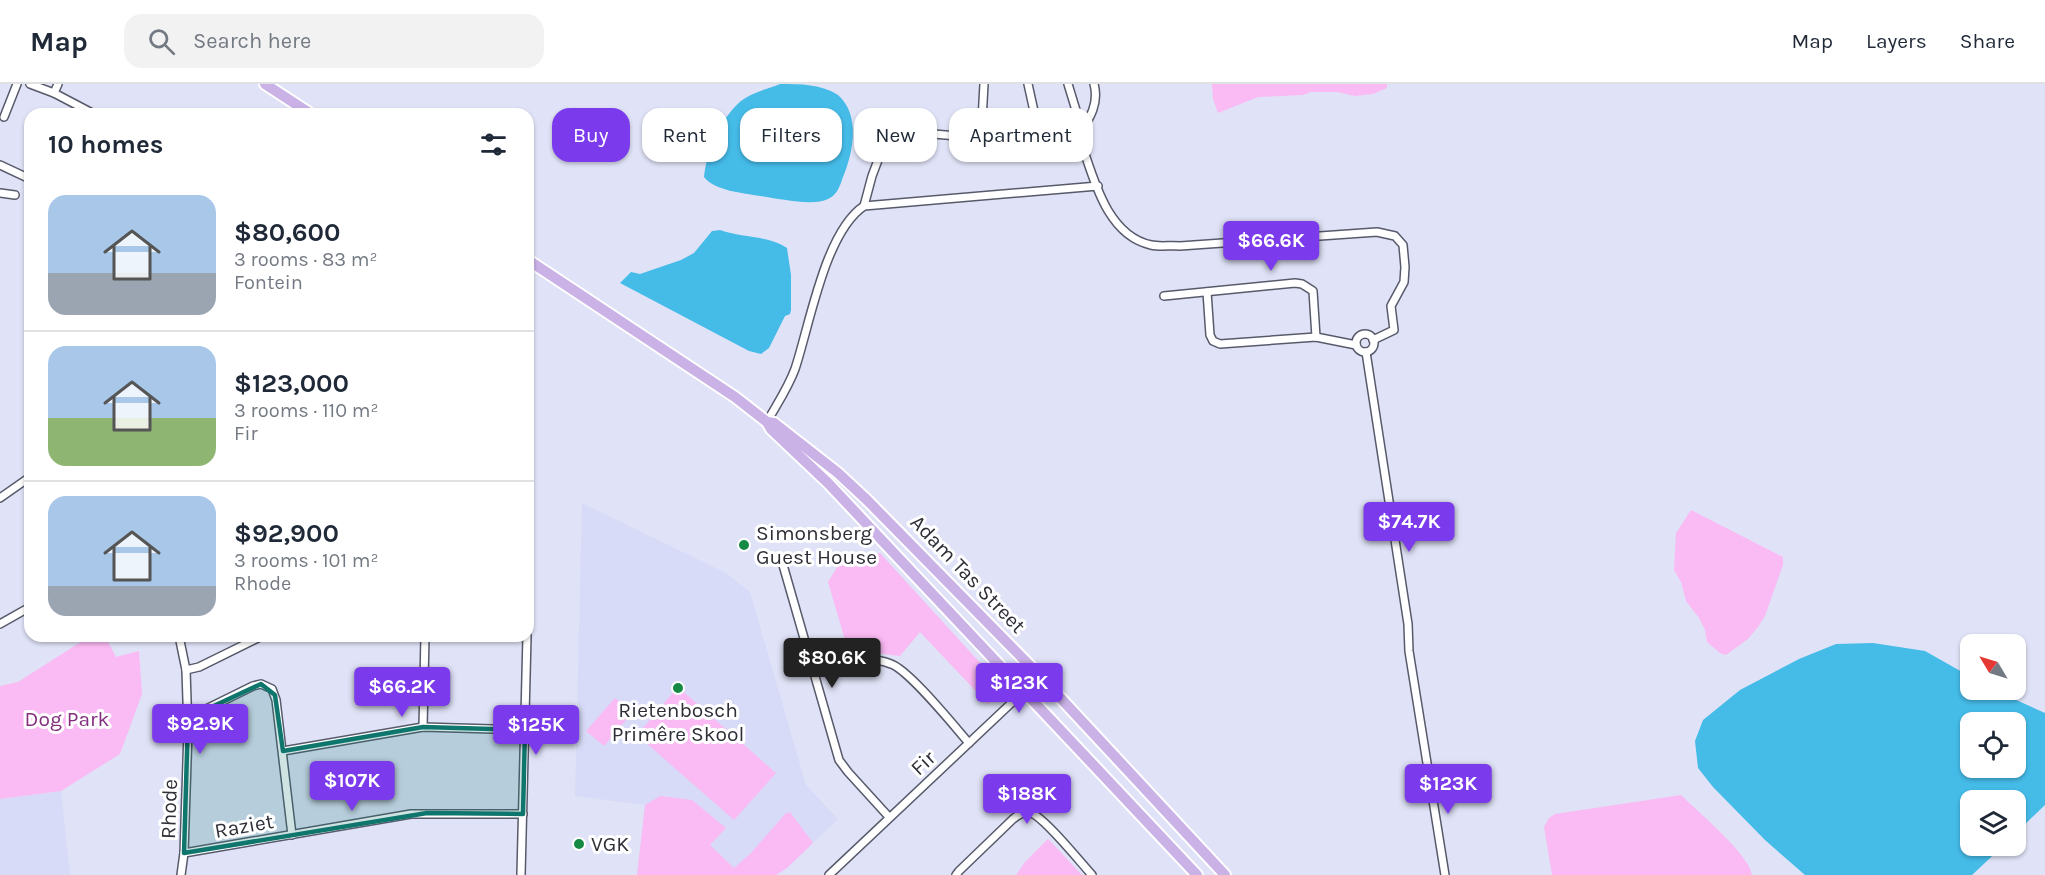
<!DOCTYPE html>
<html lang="en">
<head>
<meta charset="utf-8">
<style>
  :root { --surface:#fff; --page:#f2f2f3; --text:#1f2937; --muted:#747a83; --line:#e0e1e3; --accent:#7c3aed }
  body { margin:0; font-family:Karla,sans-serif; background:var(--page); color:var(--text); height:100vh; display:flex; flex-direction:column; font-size:22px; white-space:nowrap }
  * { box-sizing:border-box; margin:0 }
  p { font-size:20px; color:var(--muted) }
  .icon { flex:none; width:33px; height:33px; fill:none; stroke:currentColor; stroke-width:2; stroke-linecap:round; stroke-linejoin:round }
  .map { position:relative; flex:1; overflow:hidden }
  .drawer { position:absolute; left:24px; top:24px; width:510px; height:534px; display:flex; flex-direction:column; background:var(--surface); border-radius:18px; box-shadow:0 2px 4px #0004 }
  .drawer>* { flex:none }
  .banner { position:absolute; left:552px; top:24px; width:570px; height:54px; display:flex; gap:12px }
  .needle { width:39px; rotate:308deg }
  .tools { position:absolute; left:1960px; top:550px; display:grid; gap:12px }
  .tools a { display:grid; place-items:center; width:66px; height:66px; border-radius:12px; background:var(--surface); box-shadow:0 2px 4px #0004; font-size:30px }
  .price { position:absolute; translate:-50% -51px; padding:0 14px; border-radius:6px; background:var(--accent); color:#fff; font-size:20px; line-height:39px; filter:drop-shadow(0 2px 3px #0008) }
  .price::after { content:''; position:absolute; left:50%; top:36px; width:18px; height:14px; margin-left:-9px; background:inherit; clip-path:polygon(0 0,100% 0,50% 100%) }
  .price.current { background:#222; color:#fff }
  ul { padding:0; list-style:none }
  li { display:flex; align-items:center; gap:18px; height:150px; padding:0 24px }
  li+li { border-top:2px solid var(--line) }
  li span { display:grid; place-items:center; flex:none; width:168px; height:120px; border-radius:18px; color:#555 }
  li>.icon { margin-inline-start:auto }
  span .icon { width:72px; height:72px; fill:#fffc; stroke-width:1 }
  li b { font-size:26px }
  h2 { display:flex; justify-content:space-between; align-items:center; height:72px; padding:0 24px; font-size:26px }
  .chip { padding:0 21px; border-radius:18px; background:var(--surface); box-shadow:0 2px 4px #0004; font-size:21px; line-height:54px }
  .chip.current { background:var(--accent); color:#fff }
  header { display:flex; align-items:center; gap:36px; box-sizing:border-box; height:84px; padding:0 30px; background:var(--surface); border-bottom:2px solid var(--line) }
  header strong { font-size:28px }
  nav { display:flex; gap:33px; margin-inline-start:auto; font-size:21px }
  .search { width:420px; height:54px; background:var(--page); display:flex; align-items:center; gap:15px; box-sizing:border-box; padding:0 21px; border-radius:18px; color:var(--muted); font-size:22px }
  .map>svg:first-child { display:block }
</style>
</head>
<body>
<header>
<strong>Map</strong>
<div class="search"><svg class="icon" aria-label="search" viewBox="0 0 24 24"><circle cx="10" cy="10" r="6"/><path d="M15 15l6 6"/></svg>Search here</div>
<nav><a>Map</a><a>Layers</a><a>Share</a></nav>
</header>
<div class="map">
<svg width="2045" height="791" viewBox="0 0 2045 791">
  <rect width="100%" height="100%" fill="#e0e3f7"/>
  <g fill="#d7dbf7">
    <path d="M 582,419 L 726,489 L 750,508 L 806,701 L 838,735 L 787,784 L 776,791 L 637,791 L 645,721 L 575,712 Z"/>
    <path d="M 61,707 L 70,791 L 0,791 L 0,715 Z"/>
  </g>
  <g fill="#fabaf3">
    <path d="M 1212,0 L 1387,0 L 1387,4 L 1373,10 L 1355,12 L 1337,8 L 1311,8 L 1303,11 L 1258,13 L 1218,29 L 1213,15 Z"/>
    <path d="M 1691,426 L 1783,473 L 1783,481 L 1765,532 L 1758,543 L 1748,555 L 1726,571 L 1720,569 L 1707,558 L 1705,546 L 1699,534 L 1686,517 L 1681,498 L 1674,486 L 1676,449 Z"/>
    <path d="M 880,469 L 1003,604 L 988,620 L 920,548 L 900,572 L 848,566 L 828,498 L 844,472 Z"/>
    <path d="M 90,552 L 105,552 L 116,573 L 139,567 L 142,610 L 120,670 L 61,707 L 0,715 L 0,602 L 18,598 Z"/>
    <path d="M 678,603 L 776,689 L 734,736 L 637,651 Z"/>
    <path d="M 615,614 L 633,628 L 604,662 L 586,647 Z"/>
    <path d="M 1681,711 C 1697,727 1750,771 1752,791 L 1552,791 L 1544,743 L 1549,734 L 1555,730 Z"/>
    <path d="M 660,712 L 692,716 L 726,744 L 710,761 L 734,784 L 751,769 L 785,730 L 790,728 L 813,759 L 787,784 L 776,791 L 637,791 L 645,721 Z"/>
    <path d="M 1048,755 L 1053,760 L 1082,791 L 1016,791 L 1025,778 Z"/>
  </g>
  <g fill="#45bbe8" fill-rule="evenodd">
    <path d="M 780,0 C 801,0 821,0 838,11 C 861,31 853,69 843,93 C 840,102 837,111 828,115 C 812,123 777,114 760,112 C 743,109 715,107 704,93 C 707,66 720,35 741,17 C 752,8 768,5 780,0 Z"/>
    <path d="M 720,146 C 742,154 767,151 787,164 L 791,191 L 791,226 L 790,230 L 785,232 L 769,264 L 761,270 L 749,267 L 620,199 L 631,188 L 640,190 L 681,176 L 694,169 L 712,147 Z"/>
    <path d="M 1873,559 L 1925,567 L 1971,593 L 1971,606 L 1994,606 L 2045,629 L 2045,721 L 2016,749 L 2016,717 L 1971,717 L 1971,762 L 2003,762 L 1972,791 L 1805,791 L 1765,756 L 1713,703 L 1698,684 L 1695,657 L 1703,636 L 1740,606 L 1799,575 L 1836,560 ZM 1971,639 L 2016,639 L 2016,684 L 1971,684 Z"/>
  </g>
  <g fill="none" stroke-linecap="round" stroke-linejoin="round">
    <defs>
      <g id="street">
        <path d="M 30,0 L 54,9 L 94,30"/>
        <path d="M 1028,0 L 1039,50"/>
        <path d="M 1068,0 L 1082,46"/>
        <path d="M 54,9 L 58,0"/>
        <path d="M 4,33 L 17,0"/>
        <path d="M 981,54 L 984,0"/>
        <path d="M 1076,56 C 1087,38 1100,22 1094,0"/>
        <path d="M 0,81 L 30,95"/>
        <path d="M 0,109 L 15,111"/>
        <path d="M 864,122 L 872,92 L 886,55 L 898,47 L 981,54 L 1049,48 C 1062,51 1075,53 1083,64 C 1095,100 1109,152 1151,161 C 1160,163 1171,161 1180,162 L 1377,148 L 1395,152 L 1403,161 L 1405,183 L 1404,198 L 1391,222 L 1394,246 L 1373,256"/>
        <path d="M 1207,208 L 1210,251 L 1213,257 L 1220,260 L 1316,253 L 1356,261"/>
        <path d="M 1164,212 L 1295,199 L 1302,200 L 1313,207 L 1316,253"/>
        <circle cx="1365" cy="259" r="9"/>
        <path d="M 1366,268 L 1408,540 L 1409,567 L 1445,791"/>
        <path d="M 767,338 C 777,320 788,304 795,285 C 810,240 825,148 864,122 L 1098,102"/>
        <path d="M 528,406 L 528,508"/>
        <path d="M 0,414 L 30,393"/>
        <path d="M 781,474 L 839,676 L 848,688 L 889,733"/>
        <path d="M 0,540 L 30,523"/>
        <path d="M 179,552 L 186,586 L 188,647 L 184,769 L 181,791"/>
        <path d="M 813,584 C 838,578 866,570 891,580 C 909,586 954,642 969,659"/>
        <path d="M 186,586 L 199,583 L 262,552"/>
        <path d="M 188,634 L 253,602 L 261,600 L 272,605 L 276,616 L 292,751"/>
        <path d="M 423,643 L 425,552"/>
        <path d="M 283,667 L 423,643 L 525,646"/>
        <path d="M 184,769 L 411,730 L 523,730"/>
        <path d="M 521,791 L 527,552"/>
        <path d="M 829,791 L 1040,592"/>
        <path d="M 956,791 L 959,787 L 1013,735 C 1018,731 1024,727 1031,729 C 1044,733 1081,779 1092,791"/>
      </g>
      <g id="primary">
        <path d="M 265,0 L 311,30"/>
        <path d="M 528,176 L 735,313 L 767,338 L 774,339 L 838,389 L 867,416 L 1040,592 L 1225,791"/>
        <path d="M 767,338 L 771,345 L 828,399 L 1197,791"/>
      </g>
    </defs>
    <use href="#street" stroke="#575a6b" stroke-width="10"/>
    <use href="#primary" stroke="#fff" stroke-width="14"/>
    <use href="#street" stroke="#fff" stroke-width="7"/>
    <use href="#primary" stroke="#cab2e6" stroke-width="10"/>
  </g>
  <path fill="#0f766e" fill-opacity="0.2" stroke="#0f766e" stroke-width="4.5" stroke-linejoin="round" d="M 261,600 L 275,611 L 283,667 L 423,643 L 525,646 L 523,730 L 427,729 L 184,769 L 188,634 Z"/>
  <g fill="#148a44" stroke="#fff" stroke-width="2">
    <circle cx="744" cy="461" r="6"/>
    <circle cx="678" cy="604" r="6"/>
    <circle cx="579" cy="760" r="6"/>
  </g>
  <g text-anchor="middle" stroke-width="6" stroke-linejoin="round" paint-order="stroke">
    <g font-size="21" fill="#2e2f37" stroke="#fff" text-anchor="start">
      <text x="756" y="456">Simonsberg<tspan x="756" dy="24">Guest House</tspan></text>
      <text x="678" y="633" text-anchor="middle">Rietenbosch<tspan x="678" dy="24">Primêre Skool</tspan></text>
      <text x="591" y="767">VGK</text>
    </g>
    <g font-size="21" fill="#2e2f37" stroke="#fff">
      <text transform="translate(968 490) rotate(46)" y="7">Adam Tas Street</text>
      <text transform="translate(923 679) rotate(-43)" y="7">Fir</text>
      <text transform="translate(169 725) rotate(-88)" y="7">Rhode</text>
      <text transform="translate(244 742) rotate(-10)" y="7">Raziet</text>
    </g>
    <g font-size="21" fill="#832e7e" stroke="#fff">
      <text x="67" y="642">Dog Park</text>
    </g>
  </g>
</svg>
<div class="tools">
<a><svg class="needle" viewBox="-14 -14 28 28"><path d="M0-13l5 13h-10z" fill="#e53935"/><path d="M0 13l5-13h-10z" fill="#747a83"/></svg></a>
<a><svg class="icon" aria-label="locate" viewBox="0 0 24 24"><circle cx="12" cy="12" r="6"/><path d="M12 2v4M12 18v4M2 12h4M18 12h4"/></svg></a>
<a><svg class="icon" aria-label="layers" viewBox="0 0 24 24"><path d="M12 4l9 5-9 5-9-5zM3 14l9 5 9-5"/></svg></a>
</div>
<b class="price" style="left:1271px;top:188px">$66.6K</b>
<b class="price" style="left:1409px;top:469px">$74.7K</b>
<b class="price current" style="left:832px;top:605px">$80.6K</b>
<b class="price" style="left:1019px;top:630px">$123K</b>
<b class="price" style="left:402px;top:634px">$66.2K</b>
<b class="price" style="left:200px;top:671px">$92.9K</b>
<b class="price" style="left:536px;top:672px">$125K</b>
<b class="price" style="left:352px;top:728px">$107K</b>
<b class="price" style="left:1448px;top:731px">$123K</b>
<b class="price" style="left:1027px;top:741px">$188K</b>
<div class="banner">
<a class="chip current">Buy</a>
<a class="chip">Rent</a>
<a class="chip">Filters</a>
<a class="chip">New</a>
<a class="chip">Apartment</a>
</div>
<section class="drawer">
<h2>10 homes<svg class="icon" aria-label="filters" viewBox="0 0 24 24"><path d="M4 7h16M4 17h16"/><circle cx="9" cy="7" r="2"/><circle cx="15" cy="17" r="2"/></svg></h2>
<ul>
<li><span style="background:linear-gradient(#a9c7e8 65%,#9aa5b1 0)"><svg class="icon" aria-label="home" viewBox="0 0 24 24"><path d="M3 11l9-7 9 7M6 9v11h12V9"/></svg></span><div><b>$80,600</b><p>3 rooms · 83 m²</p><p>Fontein</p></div></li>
<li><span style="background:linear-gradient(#a9c7e8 60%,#8fb573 0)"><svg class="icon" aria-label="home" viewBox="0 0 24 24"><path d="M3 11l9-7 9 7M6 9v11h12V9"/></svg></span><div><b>$123,000</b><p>3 rooms · 110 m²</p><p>Fir</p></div></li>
<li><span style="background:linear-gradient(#a9c7e8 75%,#9aa5b1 0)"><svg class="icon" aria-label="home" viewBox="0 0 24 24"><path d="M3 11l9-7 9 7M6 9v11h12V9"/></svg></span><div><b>$92,900</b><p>3 rooms · 101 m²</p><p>Rhode</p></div></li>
</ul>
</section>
</div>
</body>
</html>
